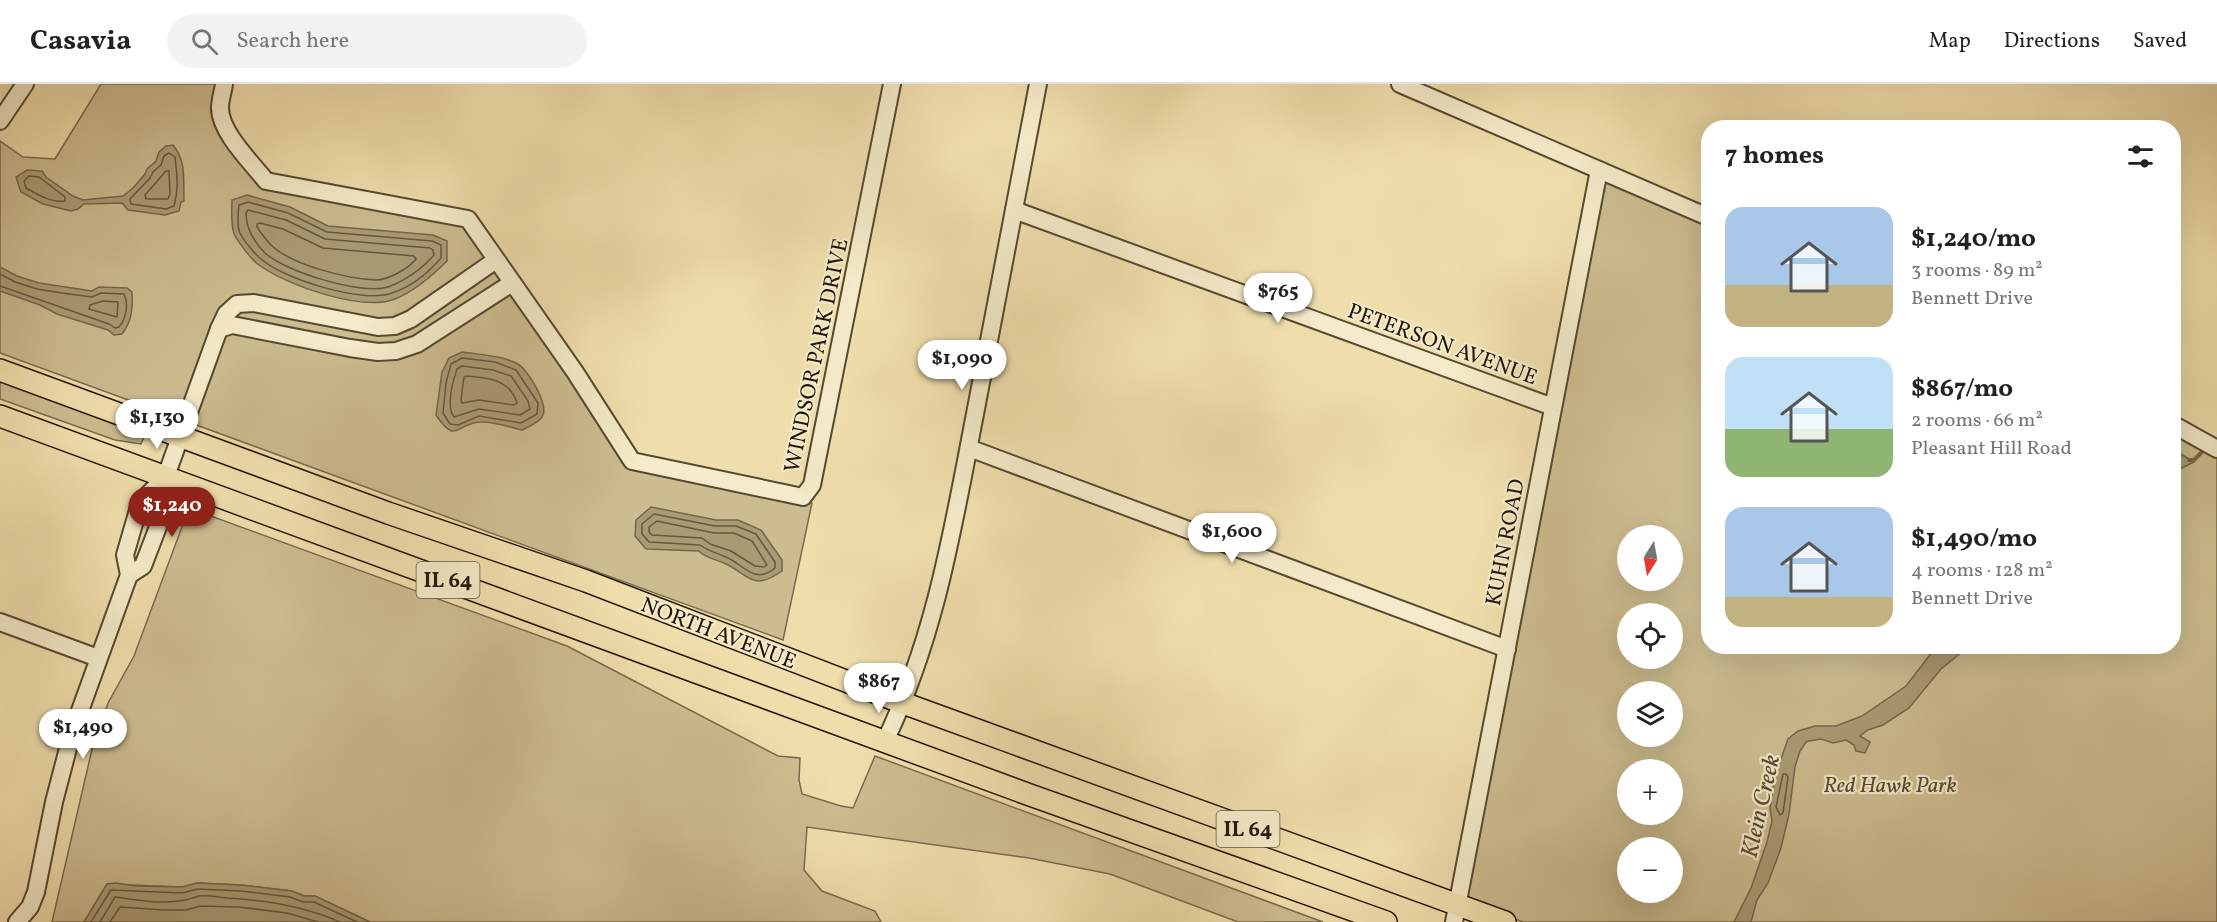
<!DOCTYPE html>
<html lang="en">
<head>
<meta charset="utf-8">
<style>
  :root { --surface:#fff; --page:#f2f2f2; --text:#222; --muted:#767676; --line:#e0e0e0; --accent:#8f2418 }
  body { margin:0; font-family:Vollkorn,serif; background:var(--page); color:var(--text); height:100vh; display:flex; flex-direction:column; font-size:22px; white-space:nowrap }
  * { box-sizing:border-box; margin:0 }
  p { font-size:20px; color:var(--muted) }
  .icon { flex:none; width:33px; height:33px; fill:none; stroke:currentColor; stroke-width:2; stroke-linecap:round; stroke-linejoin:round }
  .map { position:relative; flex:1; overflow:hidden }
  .details { position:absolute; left:1701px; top:36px; width:480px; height:534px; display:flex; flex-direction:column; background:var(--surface); border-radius:24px; box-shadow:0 6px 24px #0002 }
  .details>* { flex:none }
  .needle { width:39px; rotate:191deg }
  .controls { position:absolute; left:1617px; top:441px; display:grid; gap:12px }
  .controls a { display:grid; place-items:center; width:66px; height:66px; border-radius:50%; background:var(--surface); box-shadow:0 6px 24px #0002; font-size:30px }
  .price { position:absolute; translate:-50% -51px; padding:0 14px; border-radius:21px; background:#fff; color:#222; font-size:20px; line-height:39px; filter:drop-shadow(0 2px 3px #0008) }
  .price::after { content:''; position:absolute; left:50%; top:36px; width:18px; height:14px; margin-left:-9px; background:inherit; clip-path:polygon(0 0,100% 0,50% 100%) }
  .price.current { background:var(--accent); color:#fff }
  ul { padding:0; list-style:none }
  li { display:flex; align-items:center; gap:18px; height:150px; padding:0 24px }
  li span { display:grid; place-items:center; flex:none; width:168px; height:120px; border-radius:18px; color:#555 }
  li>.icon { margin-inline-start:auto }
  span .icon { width:72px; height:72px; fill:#fffc; stroke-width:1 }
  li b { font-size:26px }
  h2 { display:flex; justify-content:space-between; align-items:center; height:72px; padding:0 24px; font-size:26px }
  header { display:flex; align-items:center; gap:36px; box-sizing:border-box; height:84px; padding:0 30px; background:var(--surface); border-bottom:2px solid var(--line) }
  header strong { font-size:28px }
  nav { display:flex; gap:33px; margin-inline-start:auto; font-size:21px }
  .search { width:420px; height:54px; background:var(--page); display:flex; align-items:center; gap:15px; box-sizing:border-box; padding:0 21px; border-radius:33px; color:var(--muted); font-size:22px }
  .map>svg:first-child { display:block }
</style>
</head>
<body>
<header>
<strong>Casavia</strong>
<div class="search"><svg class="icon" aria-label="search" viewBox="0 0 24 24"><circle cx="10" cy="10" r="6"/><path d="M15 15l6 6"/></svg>Search here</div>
<nav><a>Map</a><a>Directions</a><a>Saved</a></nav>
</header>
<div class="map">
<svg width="2217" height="838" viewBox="0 0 2217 838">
  <rect width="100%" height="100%" fill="#efdeac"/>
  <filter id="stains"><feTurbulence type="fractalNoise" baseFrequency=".00333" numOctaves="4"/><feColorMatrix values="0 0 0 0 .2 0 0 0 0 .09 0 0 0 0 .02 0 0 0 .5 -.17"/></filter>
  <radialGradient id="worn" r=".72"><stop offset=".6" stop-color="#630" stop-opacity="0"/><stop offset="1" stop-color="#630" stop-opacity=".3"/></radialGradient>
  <g fill="#ccbc90" stroke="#786a4c" stroke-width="1.5" fill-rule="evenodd">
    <path d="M 101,0 L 216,0 L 212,22 L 260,99 L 465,139 L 631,382 L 812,419 L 783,556 L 0,269 L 0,57 L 23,73 L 55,75 Z"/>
    <path d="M 1598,84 L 1708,132 L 1708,562 L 2174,562 L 2174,342 L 2217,366 L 2217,838 L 1523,838 L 1462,816 ZM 1628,452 L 1672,452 L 1672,496 L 1628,496 ZM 1628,530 L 1672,530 L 1672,574 L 1628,574 ZM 1628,608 L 1672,608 L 1672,652 L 1628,652 ZM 1628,686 L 1672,686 L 1672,730 L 1628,730 ZM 1628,764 L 1672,764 L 1672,808 L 1628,808 Z"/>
    <path d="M 0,298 L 134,347 L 144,353 L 141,360 L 115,356 L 0,315 Z"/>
    <path d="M 189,424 L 567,562 L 778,672 L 800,674 L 799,696 L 802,710 L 841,722 L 853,724 L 875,672 L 1323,838 L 1238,838 L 1110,790 L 1029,774 L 807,743 L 804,786 L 822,807 L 875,827 L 881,838 L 370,838 L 315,812 L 304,812 L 292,807 L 241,801 L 197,799 L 183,803 L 107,800 L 84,838 L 52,838 L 93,661 L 108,619 L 134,572 Z"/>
  </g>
  <g fill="#aa9a74" stroke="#746649" stroke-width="1.5">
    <path d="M 173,61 C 187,78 183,96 184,117 L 181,118 L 179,127 L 165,131 L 128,126 L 122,119 L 84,120 L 78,125 L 71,127 L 43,120 L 21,108 L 16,93 L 27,86 L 42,87 L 46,93 L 73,112 L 83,116 L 123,112 L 133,104 L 145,90 L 147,85 L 156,77 L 159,68 L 166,62 Z"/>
    <path d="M 247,111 L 290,123 L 328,142 L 433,151 L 447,157 L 447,177 C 432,192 415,207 395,215 C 362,228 286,201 259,181 C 250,175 241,161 235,152 C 230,143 232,126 232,116 Z"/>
    <path d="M 0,183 L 17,192 L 39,199 L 92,207 L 99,203 L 127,204 L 132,208 C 133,224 132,237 122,250 L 114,251 L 108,246 L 57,230 L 40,221 L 3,208 L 0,207 Z"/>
    <path d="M 462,268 C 481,271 501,271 518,280 C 528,286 550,322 542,333 C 538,339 528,343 522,346 C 509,343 493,337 480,338 C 456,339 457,362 436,331 L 442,288 L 449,274 Z"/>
    <path d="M 2179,369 L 2194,378 L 2174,388 L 2174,370 Z"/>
    <path d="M 651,423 L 716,436 L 738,436 L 761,446 L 782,476 L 782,487 C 752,508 750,491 724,479 C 715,475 705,474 699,467 L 646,465 L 635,452 L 636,436 Z"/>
    <path d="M 1936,563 L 1968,563 L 1941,585 L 1909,624 L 1883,641 L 1868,646 L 1860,652 L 1870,658 L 1865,669 L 1856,667 L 1854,661 L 1846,656 L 1833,659 L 1821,655 L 1809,657 L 1806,658 L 1800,667 L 1795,683 L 1789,730 L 1781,764 L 1768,799 L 1757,816 L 1751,838 L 1734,838 L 1751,804 L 1767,758 L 1772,737 L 1770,724 L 1775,692 L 1788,655 L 1798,647 L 1815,642 L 1836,642 L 1862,632 L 1906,602 Z"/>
    <path d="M 116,799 L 135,802 L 182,803 L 197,799 L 241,801 L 292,807 L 304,812 L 315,812 L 370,838 L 84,838 L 107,800 Z"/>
  </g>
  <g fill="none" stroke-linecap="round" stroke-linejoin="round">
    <g stroke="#66583e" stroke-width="1.5">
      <path d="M 169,69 L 175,73 C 177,92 179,104 174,122 L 166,125 L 131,120 L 130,115 L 150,94 L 153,88 L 161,81 L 164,72 Z"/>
      <path d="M 166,87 L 169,87 L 170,110 L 168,115 L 146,115 L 145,111 Z"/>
      <path d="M 29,92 L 39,93 L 65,113 L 65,117 C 52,119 38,111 26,104 L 24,97 Z"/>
      <path d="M 248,118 L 288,129 L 327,148 L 432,157 L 441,161 L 441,174 C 428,189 411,203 392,209 C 364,220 283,195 261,175 C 254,169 244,157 240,149 C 237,142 238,129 239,121 Z"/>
      <path d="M 248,126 L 286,136 L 325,155 L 430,164 L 433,166 L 434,171 C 423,184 405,197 388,203 C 361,211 286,188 265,169 C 253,157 246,145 246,129 Z"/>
      <path d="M 260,139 L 283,145 L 323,164 L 414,172 L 416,175 C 408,185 388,196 376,196 C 348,195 291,181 271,161 C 266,156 261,149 257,143 L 257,140 Z"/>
      <path d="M 0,190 L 15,198 L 37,205 L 62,209 L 92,213 L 101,209 L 124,210 C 129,220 126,235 119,243 L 115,244 L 109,240 L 0,202"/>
      <path d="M 103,217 L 118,218 L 117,233 L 89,225 L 90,221 Z"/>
      <path d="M 462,274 L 495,278 L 516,286 L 538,319 L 537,330 L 521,339 L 479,332 L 458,341 L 450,340 L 443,329 L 446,299 L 451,280 Z"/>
      <path d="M 462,282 L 493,286 L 511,292 L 528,317 L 530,325 L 520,331 L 479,325 L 454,333 C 446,322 453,297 457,285 Z"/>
      <path d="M 467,292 C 488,294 510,295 517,319 L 514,321 L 479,316 L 462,319 L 461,316 L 464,293 Z"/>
      <path d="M 654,430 L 715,442 L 736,442 L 756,450 L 775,478 L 775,484 C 755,501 744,481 726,473 C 717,469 708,467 700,461 L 649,458 L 642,450 L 642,440 Z"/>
      <path d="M 657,437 L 714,449 L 734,449 L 752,457 L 767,481 L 764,483 L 755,482 L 731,467 L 710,460 L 702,454 L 652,451 L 649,448 L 649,443 Z"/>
      <path d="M 1783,690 L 1786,690 L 1788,693 L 1783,729 L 1780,731 L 1776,723 Z"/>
      <path d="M 91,838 L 111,806 L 182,809 L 198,805 L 241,807 L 290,813 L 303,818 L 314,818 L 357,838"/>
      <path d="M 100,838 L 115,813 C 138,816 163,821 185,816 C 190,816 194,813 199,812 C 208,811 218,813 227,814 C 266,816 304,822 340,838"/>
      <path d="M 110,838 L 120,823 L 164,826 L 186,826 L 200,822 L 239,823 L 287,829 L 318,838"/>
    </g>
    <path stroke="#746649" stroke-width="4" d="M 2189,376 L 2194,376 L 2206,364"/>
    <defs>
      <g id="minor">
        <path d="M 224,0 C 223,8 220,16 220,24 C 220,48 251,78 266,97 L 468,135 L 575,288 L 632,377 L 803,413 L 812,401 L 892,0"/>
        <path d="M 1400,0 L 1708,133"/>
        <path d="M 0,37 L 25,0"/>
        <path d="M 1014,126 L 1553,323"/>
        <path d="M 219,245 L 232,241 L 350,264 L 378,268 L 396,267 L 417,260 L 512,199"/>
        <path d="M 2174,341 L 2217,365"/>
        <path d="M 969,364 L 1507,565"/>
        <path d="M 129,491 L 143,482 L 166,422 L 166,392 L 219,245 L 226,230 L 237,220 L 254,219 L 378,243 L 395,242 L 411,235 L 496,176"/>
        <path d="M 0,538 L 98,574"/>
        <path d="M 885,657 C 936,552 953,443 975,330 C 996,220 1017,110 1038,0"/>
        <path d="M 17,838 L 30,823 L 36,808 L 54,718 L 72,649 L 129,491 L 125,471 L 140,419 L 166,392"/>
        <path d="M 1454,838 L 1599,86"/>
      </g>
      <g id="major">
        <path d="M 0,286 L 388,429 L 586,497 L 903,619 L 1505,838"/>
        <path d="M 0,332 L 1030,711 L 1386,838"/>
      </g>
    </defs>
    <use href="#minor" stroke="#564931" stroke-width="20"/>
    <use href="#major" stroke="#231708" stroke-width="24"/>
    <use href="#minor" stroke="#f5eac9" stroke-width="16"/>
    <use href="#major" stroke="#efdeac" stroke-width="21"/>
  </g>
  <g text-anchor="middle" stroke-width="4.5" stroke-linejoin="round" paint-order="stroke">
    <g fill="#f5eac9" stroke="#625642" stroke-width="1.5">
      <rect x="416.5" y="478" width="63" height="36" rx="4.5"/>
      <rect x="1216.5" y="727" width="63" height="36" rx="4.5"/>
    </g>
    <g font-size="21" font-weight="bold" fill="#231708">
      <text x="448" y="503">IL 64</text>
      <text x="1248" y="752">IL 64</text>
    </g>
    <g font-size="22" fill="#231708" stroke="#f5eac9">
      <text transform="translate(1443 259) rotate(20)" y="8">PETERSON AVENUE</text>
      <text transform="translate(815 271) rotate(-78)" y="8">WINDSOR PARK DRIVE</text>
      <text transform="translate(1504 458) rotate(-79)" y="8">KUHN ROAD</text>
      <text transform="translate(719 548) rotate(21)" y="8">NORTH AVENUE</text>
    </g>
    <g font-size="22" font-style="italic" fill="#564931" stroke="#f5eac9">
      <text x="1890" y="708">Red Hawk Park</text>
    </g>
    <g font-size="24" font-style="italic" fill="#594b33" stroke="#f5eac9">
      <text transform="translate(1760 722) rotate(-77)" y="8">Klein Creek</text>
    </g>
  </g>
  <rect width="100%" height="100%" filter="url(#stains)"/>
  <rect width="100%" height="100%" fill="url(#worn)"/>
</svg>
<div class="controls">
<a><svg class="needle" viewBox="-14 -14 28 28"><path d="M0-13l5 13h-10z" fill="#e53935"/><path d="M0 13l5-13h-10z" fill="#767676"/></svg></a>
<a><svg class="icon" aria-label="locate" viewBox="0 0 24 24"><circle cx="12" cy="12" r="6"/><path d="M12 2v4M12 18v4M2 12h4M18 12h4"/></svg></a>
<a><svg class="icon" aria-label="layers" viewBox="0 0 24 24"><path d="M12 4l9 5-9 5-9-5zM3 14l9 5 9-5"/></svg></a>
<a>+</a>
<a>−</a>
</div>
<b class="price" style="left:1278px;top:240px">$765</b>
<b class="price" style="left:962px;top:307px">$1,090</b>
<b class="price" style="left:157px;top:366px">$1,130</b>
<b class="price current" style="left:172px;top:454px">$1,240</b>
<b class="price" style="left:1232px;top:480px">$1,600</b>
<b class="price" style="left:879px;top:630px">$867</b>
<b class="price" style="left:83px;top:676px">$1,490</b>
<section class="details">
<h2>7 homes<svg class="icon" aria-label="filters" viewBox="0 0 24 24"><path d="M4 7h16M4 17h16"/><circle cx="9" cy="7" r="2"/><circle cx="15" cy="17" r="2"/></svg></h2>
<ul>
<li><span style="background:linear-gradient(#a9c7e8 65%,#c2b280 0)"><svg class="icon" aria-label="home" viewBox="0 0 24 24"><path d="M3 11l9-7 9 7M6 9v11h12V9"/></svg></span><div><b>$1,240/mo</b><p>3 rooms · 89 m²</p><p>Bennett Drive</p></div></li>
<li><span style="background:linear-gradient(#bfe0f5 60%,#8fb573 0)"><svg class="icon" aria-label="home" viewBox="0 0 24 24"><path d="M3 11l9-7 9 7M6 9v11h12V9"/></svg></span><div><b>$867/mo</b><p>2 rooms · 66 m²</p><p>Pleasant Hill Road</p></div></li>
<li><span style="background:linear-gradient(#a9c7e8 75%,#c2b280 0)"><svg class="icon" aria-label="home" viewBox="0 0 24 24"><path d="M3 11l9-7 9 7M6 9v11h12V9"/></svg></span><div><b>$1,490/mo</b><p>4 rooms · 128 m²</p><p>Bennett Drive</p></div></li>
</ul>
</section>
</div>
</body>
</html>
